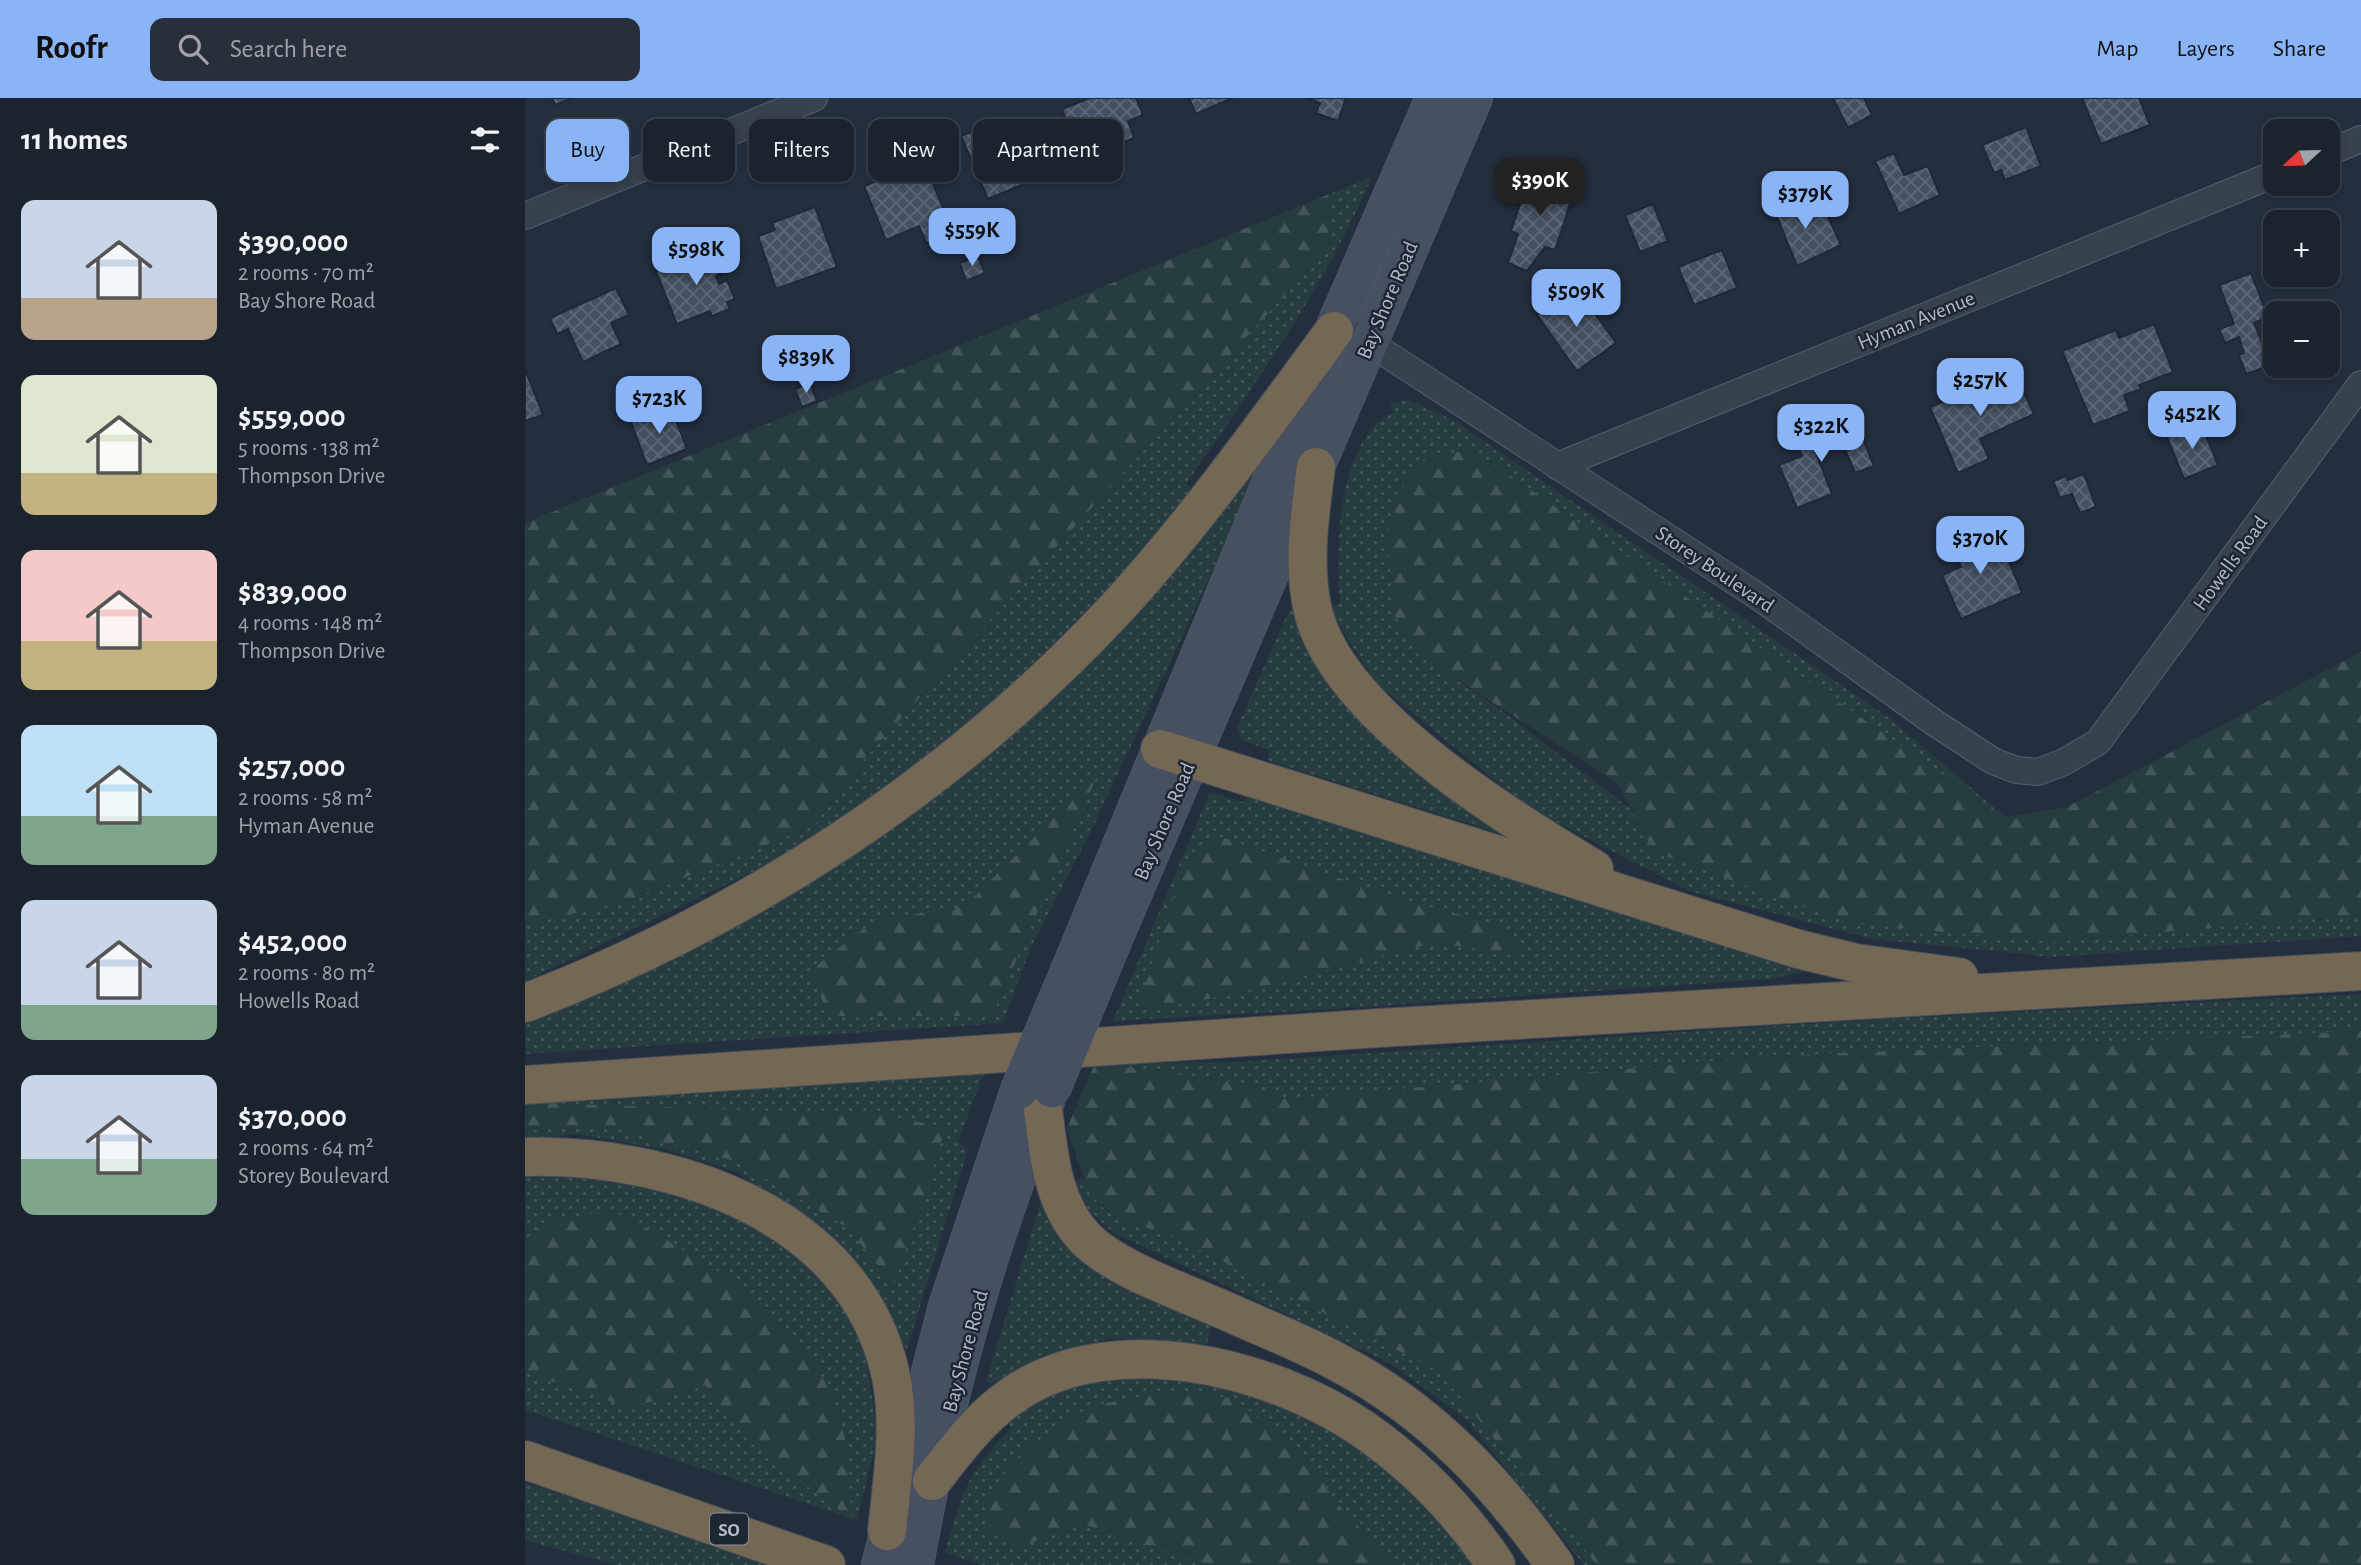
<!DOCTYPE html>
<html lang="en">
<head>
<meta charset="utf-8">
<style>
  :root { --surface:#1b232e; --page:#282f3a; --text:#f1f3f6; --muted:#a0a4aa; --line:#39404a; --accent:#8ab4f8 }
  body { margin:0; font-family:"Alegreya Sans",sans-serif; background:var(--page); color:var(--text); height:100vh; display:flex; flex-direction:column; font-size:26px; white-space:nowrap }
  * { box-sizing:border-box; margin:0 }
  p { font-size:23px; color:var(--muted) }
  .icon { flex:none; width:38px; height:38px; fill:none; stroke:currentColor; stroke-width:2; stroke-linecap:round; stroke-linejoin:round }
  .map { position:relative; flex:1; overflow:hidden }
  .panel { display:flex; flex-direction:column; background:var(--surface); width:525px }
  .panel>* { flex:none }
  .banner { position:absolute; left:21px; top:21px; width:665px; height:63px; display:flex; gap:14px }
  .needle { width:46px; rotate:248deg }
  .tools { position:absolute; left:1738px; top:21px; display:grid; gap:14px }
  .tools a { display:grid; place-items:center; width:77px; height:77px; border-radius:14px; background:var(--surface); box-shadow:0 4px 10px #0003,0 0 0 2px var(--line); font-size:35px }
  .price { position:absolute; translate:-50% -60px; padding:0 16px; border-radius:14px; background:var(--accent); color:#111; font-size:23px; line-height:46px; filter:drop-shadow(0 2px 4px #0008) }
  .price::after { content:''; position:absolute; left:50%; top:42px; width:21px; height:16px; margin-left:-10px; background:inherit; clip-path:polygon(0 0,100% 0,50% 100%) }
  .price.selected { background:#222; color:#fff }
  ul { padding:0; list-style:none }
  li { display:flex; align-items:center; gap:21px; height:175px; padding:0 21px }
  li span { display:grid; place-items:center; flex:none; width:196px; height:140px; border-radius:14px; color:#555 }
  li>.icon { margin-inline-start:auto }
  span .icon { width:84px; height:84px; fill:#fffc; stroke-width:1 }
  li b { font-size:30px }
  h2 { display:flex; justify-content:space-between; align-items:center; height:84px; padding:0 21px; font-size:30px }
  .chip { padding:0 24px; border-radius:14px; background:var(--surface); box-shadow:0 4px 10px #0003,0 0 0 2px var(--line); font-size:24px; line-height:63px }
  .chip.selected { background:var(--accent); color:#111 }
  header { display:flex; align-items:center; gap:42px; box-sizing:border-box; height:98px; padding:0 35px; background:var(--accent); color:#111 }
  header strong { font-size:33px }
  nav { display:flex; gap:38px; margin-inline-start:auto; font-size:24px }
  .search { width:490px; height:63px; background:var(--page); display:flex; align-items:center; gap:18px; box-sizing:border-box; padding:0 24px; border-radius:14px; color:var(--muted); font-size:26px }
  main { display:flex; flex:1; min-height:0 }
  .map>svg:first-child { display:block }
</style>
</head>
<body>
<header>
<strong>Roofr</strong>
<div class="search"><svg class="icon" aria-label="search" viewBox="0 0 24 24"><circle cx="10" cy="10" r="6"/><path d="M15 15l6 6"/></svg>Search here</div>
<nav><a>Map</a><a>Layers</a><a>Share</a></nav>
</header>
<main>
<section class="panel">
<h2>11 homes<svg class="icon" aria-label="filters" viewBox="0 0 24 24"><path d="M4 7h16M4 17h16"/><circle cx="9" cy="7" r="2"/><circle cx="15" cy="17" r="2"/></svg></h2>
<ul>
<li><span style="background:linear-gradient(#c9d6e8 70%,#b9a48a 0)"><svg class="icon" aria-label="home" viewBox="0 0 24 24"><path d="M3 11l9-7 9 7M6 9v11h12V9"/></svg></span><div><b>$390,000</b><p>2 rooms · 70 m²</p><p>Bay Shore Road</p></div></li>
<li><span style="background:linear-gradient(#dfe7d0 70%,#c2b280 0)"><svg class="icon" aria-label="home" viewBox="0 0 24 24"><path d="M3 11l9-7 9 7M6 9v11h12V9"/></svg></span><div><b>$559,000</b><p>5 rooms · 138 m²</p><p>Thompson Drive</p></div></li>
<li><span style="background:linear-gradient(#f6c9c9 65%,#c2b280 0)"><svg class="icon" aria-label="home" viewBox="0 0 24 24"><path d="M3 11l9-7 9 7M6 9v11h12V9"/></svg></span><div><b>$839,000</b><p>4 rooms · 148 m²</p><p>Thompson Drive</p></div></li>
<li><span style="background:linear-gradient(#bfe0f5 65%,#7fa58c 0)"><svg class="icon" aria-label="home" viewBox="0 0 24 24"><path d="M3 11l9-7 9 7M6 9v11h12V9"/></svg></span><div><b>$257,000</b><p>2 rooms · 58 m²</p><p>Hyman Avenue</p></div></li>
<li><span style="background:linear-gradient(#c9d6e8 75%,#7fa58c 0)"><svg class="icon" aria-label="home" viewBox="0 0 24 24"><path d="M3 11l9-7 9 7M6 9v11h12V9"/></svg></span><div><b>$452,000</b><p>2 rooms · 80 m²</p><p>Howells Road</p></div></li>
<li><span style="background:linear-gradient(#c9d6e8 60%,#7fa58c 0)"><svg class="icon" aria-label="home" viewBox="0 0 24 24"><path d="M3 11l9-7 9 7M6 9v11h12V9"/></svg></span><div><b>$370,000</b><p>2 rooms · 64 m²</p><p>Storey Boulevard</p></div></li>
</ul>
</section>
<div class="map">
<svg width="1836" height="1467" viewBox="0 0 1836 1467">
  <defs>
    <pattern id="grass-dots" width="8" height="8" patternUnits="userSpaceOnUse" patternTransform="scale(1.75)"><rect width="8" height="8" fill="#263c3f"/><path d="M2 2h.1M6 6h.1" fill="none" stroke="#435659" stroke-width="1.8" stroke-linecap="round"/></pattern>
    <pattern id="forest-firs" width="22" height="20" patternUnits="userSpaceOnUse" patternTransform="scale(1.75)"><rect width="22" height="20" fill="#263c3f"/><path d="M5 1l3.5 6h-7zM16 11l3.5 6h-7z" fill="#435659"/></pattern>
    <pattern id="building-cross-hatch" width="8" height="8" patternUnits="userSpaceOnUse" patternTransform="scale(1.75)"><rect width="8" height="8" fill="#455162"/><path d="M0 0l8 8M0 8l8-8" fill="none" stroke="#5d6877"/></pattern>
  </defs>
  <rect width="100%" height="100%" fill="#242f3e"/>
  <g fill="url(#grass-dots)">
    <path d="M 847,79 C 800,189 729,287 661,386 L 670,394 L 557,528 L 418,652 L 256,760 L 0,883 L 0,826 L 99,804 L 288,728 L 340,660 L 803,149 L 807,95 Z"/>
    <path d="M 882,301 L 928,322 L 1363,619 L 1480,719 L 948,352 L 902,562 L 973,610 L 1106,711 L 1129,754 L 1526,844 L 1836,817 L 1836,838 L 1528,859 L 1347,841 L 1164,793 L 1002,709 L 850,584 L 804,511 L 815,505 C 810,455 813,366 850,327 C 854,322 862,319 868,315 L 865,306 Z"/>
    <path d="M 729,369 L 735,372 L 566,733 L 506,849 L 478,925 L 0,956 L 0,921 L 224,821 L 434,679 Z"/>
    <path d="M 771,509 L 980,737 L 742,662 L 745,652 L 716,642 L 712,629 L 763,515 Z"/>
    <path d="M 724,693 L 1287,872 L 1244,881 L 808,911 L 588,923 L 685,694 L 719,704 Z"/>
    <path d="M 1836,896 L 1836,933 L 1249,958 L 762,1001 L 714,985 L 570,965 L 711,964 L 1323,923 Z"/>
    <path d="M 463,965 L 433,1044 L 443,1051 L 382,1251 L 374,1244 L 319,1154 L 215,1075 L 139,1051 L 52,1036 L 0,1042 L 0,995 Z"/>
    <path d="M 0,1077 L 140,1083 L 265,1143 L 328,1208 L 351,1264 L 342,1268 L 353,1337 L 332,1422 L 0,1312 Z"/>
    <path d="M 559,1080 C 572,1118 602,1126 638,1133 L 915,1274 L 1072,1467 L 1059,1467 L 941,1321 L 866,1266 L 587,1134 L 558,1106 L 544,1086 Z"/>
    <path d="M 517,1099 L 689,1220 L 681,1248 L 587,1240 L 516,1258 L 466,1286 L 461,1284 Z"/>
    <path d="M 597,1274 L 701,1285 L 825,1340 L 924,1420 L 955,1467 L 456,1467 L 420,1454 C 438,1395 440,1376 486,1331 L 482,1319 L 513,1295 Z"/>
    <path d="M 0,1385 L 135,1428 L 241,1467 L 91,1467 L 0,1442 Z"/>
  </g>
  <g fill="url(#forest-firs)">
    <path d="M 807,95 L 803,149 L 340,660 L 288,728 L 99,804 L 0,826 L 0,425 Z"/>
    <path d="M 948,352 L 1480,719 L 1542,709 L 1836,554 L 1836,817 L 1526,844 L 1323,825 L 1129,754 L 1092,685 L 902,562 L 868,515 L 863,441 L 867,403 L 901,358 Z"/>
    <path d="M 573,676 L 467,918 L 303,918 L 286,872 L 347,824 L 440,808 Z"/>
    <path d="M 697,739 L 874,801 L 981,829 L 996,859 L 911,844 L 702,898 L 612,912 L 659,764 Z"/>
    <path d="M 1836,933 L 1836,1467 L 1072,1467 L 915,1274 L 638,1133 L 599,1125 L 565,1097 L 542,1030 L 570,965 L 714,985 L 762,1001 L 1249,958 Z"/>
    <path d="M 18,1005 L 361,1017 L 420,1030 L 401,1096 L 369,1186 L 320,1128 L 210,1063 L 75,1027 L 0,1033 L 0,1008 Z"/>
    <path d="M 85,1112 C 180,1161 291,1220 318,1332 C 325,1360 324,1393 327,1422 L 223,1343 L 180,1287 L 105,1310 L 0,1274 L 0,1141 L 23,1124 Z"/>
    <path d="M 642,1294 L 709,1300 L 779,1358 L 820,1415 L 870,1467 L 672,1467 L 667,1462 L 555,1425 L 494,1450 L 461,1436 L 460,1401 L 500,1350 L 566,1308 Z"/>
  </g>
  <g fill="url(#building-cross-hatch)" stroke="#1f2835" stroke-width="2">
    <path d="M 27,0 L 47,0 L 30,7 Z"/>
    <path d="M 565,0 L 611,0 L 618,17 L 603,23 L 609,40 L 568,56 L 561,39 L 549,43 L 537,11 Z"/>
    <path d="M 664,0 L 707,0 L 671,16 Z"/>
    <path d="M 782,0 L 821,0 L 813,23 L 791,15 L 795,5 Z"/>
    <path d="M 1308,0 L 1339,0 L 1347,17 L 1323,30 Z"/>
    <path d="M 1557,0 L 1614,0 L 1625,27 L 1576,46 Z"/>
    <path d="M 499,22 L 523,76 L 463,101 L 436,38 L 462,27 L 468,40 L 485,33 L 484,28 Z"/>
    <path d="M 1501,29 L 1516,68 L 1480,82 L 1476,72 L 1469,75 L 1457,47 Z"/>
    <path d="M 1369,55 L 1379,77 L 1403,68 L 1415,97 L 1374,116 L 1350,63 Z"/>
    <path d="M 399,64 L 428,134 L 401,145 L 394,128 L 361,142 L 339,88 Z"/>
    <path d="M 1006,73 L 1051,88 L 1030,152 L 1020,149 L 1002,173 L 983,165 L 993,136 L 986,133 Z"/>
    <path d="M 1266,95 L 1278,122 L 1300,112 L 1316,147 L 1272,168 L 1246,104 Z"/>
    <path d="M 1128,106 L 1143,143 L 1115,154 L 1100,117 Z"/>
    <path d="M 290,109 L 312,169 L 251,191 L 233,138 L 250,132 L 247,125 Z"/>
    <path d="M 189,150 L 199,174 L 191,178 L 194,186 L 202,182 L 210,201 L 202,204 L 205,211 L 187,218 L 185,213 L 152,226 L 131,173 Z"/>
    <path d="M 1197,152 L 1212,190 L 1169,207 L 1153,169 Z"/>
    <path d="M 453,158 L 460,175 L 441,183 L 435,165 Z"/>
    <path d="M 1726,175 L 1743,219 L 1729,225 L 1746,267 L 1721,276 L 1714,257 L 1719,255 L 1714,239 L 1700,245 L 1694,231 L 1709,226 L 1694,187 Z"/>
    <path d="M 1051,189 L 1091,245 L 1052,273 L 1012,217 Z"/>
    <path d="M 91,190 L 104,217 L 86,225 L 96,246 L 58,264 L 43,231 L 32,236 L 25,220 Z"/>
    <path d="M 1629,226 L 1648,274 L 1614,287 L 1616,291 L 1599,297 L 1605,313 L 1568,327 L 1537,253 L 1591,232 L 1594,240 Z"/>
    <path d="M 0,271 L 18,317 L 0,323 Z"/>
    <path d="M 1490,275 L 1509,316 L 1455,341 L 1464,361 L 1433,375 L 1405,309 Z"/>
    <path d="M 285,285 L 292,303 L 277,309 L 270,291 Z"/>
    <path d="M 146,309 L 162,351 L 122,367 L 106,324 Z"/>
    <path d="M 1316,325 L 1322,341 L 1336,336 L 1349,368 L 1330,375 L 1317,344 L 1291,355 L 1307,396 L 1272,410 L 1254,367 L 1277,358 L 1271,343 Z"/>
    <path d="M 1676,325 L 1693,367 L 1659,381 L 1642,339 Z"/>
    <path d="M 1559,376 L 1571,409 L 1555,415 L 1547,396 L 1535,400 L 1528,383 L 1541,378 L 1543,382 Z"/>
    <path d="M 1452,432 L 1461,453 L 1477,446 L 1497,495 L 1436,521 L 1417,477 L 1436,469 L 1425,443 Z"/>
  </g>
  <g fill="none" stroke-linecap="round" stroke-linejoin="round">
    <defs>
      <g id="minor">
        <path d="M 1802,55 L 1836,41"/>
        <path d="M 0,118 L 289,0"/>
        <path d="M 831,236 L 1234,499 L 1410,625 L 1468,663 L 1491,672 L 1513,674 L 1539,664 L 1573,644 L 1836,286"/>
        <path d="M 1032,368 L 1750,76"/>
      </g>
      <g id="secondary">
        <path d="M 589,841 L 949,0"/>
        <path d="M 556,844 L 812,223 L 909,0"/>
        <path d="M 355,1467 L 422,1208 L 494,992"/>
        <path d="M 390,1467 C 418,1310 461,1152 521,1004"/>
      </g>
      <g id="motorway">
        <path d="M 791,369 C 785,416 777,466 788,513 C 812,615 983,720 1069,771"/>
        <path d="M 635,651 L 1273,851 L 1331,865 L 1434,879"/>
        <path d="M 0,905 C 220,821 424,688 586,516 C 668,428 737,330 809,233"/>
        <path d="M 0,987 L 854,930 L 1836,873"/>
        <path d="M 518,1011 C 524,1057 527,1105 560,1140 C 592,1173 667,1197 710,1217 C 746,1233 782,1247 816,1266 C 906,1314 972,1384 1030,1467"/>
        <path d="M 0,1059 C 145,1055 329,1115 365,1274 C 377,1326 367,1381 362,1433"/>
        <path d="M 0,1362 L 301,1467"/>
        <path d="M 407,1383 C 432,1351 456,1318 491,1295 C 590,1230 745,1268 838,1331 C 891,1368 935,1413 971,1467"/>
      </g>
    </defs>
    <use href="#minor" stroke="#565f6c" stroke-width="28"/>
    <use href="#secondary" stroke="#565f6c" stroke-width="38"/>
    <use href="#motorway" stroke="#434c59" stroke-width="40"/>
    <use href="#minor" stroke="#38414e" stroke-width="26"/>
    <use href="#secondary" stroke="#465061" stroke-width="37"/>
    <use href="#motorway" stroke="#746855" stroke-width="38"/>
    <defs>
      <g id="secondary-bridge">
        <path d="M 527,991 L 589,841"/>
        <path d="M 494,992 L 556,844"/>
      </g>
    </defs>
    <use href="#secondary-bridge" stroke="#565f6c" stroke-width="38" stroke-linecap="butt"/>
    <use href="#secondary-bridge" stroke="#465061" stroke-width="37"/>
  </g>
  <g text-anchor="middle" stroke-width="5" stroke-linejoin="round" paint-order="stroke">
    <rect fill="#1d2633" stroke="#878f9c" stroke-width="2" x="185" y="1415.5" width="38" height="31" rx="5"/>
    <g font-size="19" font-weight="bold" fill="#b4bcc9">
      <text x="204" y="1438">SO</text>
    </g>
    <g font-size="21" fill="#b4bcc9" stroke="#1d2633">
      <text transform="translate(862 202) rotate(-67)" y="7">Bay Shore Road</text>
      <text transform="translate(1391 222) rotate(-22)" y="7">Hyman Avenue</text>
      <text transform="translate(1705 465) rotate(-54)" y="7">Howells Road</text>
      <text transform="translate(1190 471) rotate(34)" y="7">Storey Boulevard</text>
      <text transform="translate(639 723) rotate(-67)" y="7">Bay Shore Road</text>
      <text transform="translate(440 1253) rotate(-75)" y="7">Bay Shore Road</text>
    </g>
  </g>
</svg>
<div class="tools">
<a><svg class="needle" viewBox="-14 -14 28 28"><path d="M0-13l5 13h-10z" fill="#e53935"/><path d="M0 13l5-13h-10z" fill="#a0a4aa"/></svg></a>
<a>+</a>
<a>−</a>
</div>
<b class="price selected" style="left:1015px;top:120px">$390K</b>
<b class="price" style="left:1280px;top:133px">$379K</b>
<b class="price" style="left:447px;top:170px">$559K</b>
<b class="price" style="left:171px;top:189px">$598K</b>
<b class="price" style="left:1051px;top:231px">$509K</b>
<b class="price" style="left:281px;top:297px">$839K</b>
<b class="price" style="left:1455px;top:320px">$257K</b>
<b class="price" style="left:134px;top:338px">$723K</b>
<b class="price" style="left:1667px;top:353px">$452K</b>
<b class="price" style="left:1296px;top:366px">$322K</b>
<b class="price" style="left:1455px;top:478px">$370K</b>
<div class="banner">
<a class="chip selected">Buy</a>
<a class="chip">Rent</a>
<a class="chip">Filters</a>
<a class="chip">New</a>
<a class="chip">Apartment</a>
</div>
</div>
</main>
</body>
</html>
